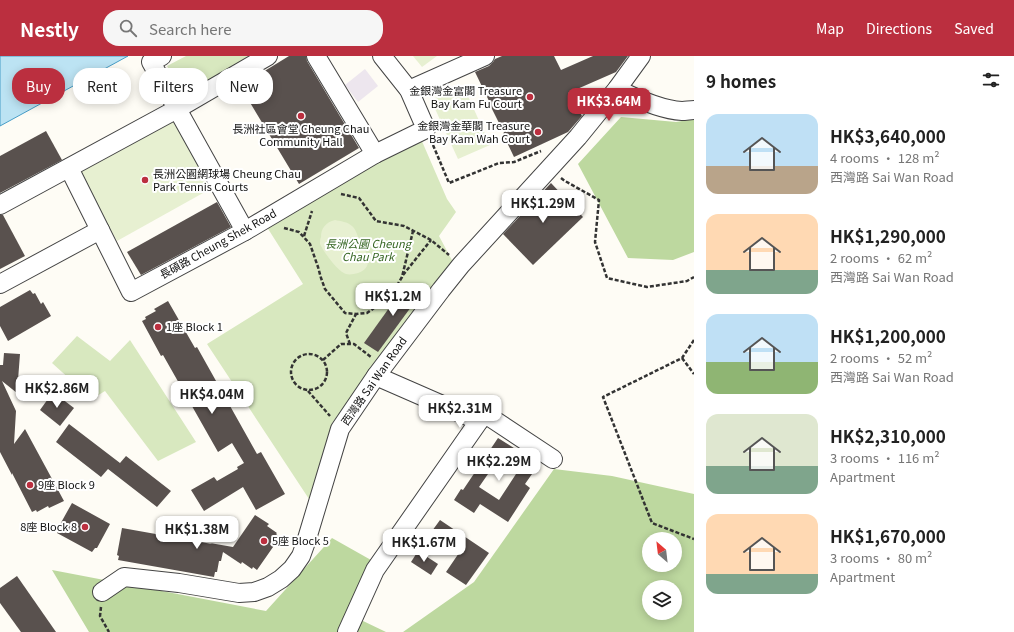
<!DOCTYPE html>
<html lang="en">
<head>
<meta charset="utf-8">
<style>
  :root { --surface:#fff; --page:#f6f6f6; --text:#222; --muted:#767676; --accent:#bb2f3f }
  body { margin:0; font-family:Georgia,"Noto Sans TC",serif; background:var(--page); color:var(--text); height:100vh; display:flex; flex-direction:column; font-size:15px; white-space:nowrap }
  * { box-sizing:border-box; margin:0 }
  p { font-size:13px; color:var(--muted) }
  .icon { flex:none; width:22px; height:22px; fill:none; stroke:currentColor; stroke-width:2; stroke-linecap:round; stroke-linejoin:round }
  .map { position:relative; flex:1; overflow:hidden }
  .panel { display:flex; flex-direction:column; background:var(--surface); width:320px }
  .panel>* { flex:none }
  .top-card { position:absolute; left:12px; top:12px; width:380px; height:36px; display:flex; gap:8px }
  .needle { width:26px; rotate:332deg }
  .tools { position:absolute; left:642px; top:476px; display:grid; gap:8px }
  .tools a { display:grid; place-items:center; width:40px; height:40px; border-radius:50%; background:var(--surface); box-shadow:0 2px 10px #0003; font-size:20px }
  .price { position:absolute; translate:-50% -34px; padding:0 9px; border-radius:8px; background:#fff; color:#222; font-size:13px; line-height:26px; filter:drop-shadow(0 1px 2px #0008) }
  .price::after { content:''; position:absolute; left:50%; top:24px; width:12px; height:9px; margin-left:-6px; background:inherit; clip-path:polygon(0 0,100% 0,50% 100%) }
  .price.active { background:var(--accent); color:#fff }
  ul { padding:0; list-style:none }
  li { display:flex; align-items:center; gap:12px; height:100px; padding:0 12px }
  li span { display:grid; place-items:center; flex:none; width:112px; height:80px; border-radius:12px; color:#555 }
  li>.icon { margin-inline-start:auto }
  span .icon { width:48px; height:48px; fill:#fffc; stroke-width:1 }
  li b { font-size:17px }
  h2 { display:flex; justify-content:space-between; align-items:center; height:48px; padding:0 12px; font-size:17px }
  .tag { padding:0 14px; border-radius:16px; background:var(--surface); box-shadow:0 2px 10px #0003; font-size:14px; line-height:36px }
  .tag.active { background:var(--accent); color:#fff }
  header { display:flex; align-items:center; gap:24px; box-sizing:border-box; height:56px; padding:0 20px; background:var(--accent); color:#fff }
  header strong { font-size:19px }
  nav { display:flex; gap:22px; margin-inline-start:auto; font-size:14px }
  .search { width:280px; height:36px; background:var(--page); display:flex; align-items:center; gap:10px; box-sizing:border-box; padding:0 14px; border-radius:16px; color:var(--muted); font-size:15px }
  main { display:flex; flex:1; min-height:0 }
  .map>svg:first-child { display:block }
</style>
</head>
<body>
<header>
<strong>Nestly</strong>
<div class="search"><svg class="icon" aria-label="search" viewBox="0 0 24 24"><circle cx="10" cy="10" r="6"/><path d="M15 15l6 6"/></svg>Search here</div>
<nav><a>Map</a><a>Directions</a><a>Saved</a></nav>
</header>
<main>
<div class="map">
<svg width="694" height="576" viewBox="0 0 694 576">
  <rect width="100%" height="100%" fill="#fefcf5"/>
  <path fill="#ede6ee" d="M 365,13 L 378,30 L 358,46 L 345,29 Z"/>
  <g fill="#d8e8bf">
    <path d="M 186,0 L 259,0 L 184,41 L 167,10 Z"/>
    <path d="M 421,83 L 447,143 L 456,156 L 439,180 L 454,208 L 332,367 L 309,443 L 207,288 L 303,228 L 265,168 Z"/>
    <path d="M 77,280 L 110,305 L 130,284 L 196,386 L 158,405 L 105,335 L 92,343 L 52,307 Z"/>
  </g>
  <g fill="#bdd89f" fill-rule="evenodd">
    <path d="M 621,61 L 676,66 L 694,63 L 694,196 L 673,204 L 628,202 L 578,108 Z"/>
    <path d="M 554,413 L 612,420 L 694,438 L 694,576 L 403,576 L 474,526 ZM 649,483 L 675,483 L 675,509 L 649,509 ZM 649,531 L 675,531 L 675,557 L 649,557 Z"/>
    <path d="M 332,482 L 371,504 L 385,513 L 361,564 L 386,576 L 89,576 L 52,514 L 266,555 Z"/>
  </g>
  <g fill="#e7f0d1">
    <path d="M 413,0 L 437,0 L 422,11 Z"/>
    <path d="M 463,29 L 490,89 L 458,103 L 431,44 Z"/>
    <path d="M 174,63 L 212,132 L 117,185 L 79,116 Z"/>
    <path d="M 335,164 C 340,165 348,166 352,170 C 355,172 357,178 358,181 C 364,191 377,211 358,217 C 354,218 350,219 346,218 C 338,216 323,195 320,188 C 320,186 320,183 321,181 C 321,172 326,166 335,164 Z"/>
  </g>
  <path fill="#bce3f3" stroke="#479dc7" d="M 0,0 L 128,0 L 0,70 Z"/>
  <g fill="#59514e" fill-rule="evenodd">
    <path d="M 289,0 L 306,0 L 307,5 L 359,92 L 299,128 L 240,30 Z"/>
    <path d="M 502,0 L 554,0 L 561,14 L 593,0 L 628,0 L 616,16 L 568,37 L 582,60 L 568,76 L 514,101 L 503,78 L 504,77 L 488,45 L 489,45 L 475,16 L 489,10 L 493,6 L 495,3 Z"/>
    <path d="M 46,75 L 62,104 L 0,137 L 0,100 Z"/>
    <path d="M 551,127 L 583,161 L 533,209 L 503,178 Z"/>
    <path d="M 217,146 L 231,171 L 141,219 L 127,196 Z"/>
    <path d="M 0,159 L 3,159 L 25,200 L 0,213 Z"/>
    <path d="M 407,227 L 422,236 L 378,296 L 364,287 Z"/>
    <path d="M 30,234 L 33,238 L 35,237 L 41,248 L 43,246 L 51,260 L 8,285 L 0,270 L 0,251 Z"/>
    <path d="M 168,245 L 195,292 L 197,291 L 257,398 L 261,396 L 285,438 L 256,454 L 243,431 L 204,455 L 191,434 L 214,421 L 217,425 L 238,413 L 237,411 L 244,407 L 232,387 L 218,396 L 163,299 L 161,300 L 142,265 L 146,263 L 145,261 L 156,255 L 154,253 Z"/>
    <path d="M 4,297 L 20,298 L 17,337 L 2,325 L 16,355 L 14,388 L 25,373 L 64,445 L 49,452 L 48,450 L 37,456 L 36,454 L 32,456 L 12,417 L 12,419 L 0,396 L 0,309 L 3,309 Z"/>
    <path d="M 53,336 L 74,352 L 60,370 L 40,354 Z"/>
    <path d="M 69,368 L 120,407 L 126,400 L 171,435 L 157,451 L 108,413 L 101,421 L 56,386 Z"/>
    <path d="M 498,382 L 539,408 L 525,428 L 530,432 L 508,466 L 480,448 L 474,457 L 454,444 L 461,433 L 463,434 ZM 497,405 L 516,418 L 499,444 L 479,431 Z"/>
    <path d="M 72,447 L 110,468 L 97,492 L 95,492 L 92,496 L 57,477 L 60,472 L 58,472 Z"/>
    <path d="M 255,459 L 269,468 L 267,470 L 277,477 L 276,478 L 280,481 L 257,514 L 253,511 L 252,513 L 242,506 L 241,508 L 223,496 L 221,505 L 219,505 L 217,516 L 215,516 L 214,521 L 118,504 L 119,500 L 117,499 L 122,472 L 212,488 L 210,487 L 233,491 Z"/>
    <path d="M 440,464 L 489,497 L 466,529 L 446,516 L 461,494 L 432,475 Z"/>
    <path d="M 418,495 L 438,508 L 431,519 L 411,506 Z"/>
    <path d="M 17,520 L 56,576 L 21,576 L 0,547 L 0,532 Z"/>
  </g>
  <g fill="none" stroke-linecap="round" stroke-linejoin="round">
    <defs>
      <g id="minor">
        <path d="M 162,0 L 151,6 L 245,175"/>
        <path d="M 316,0 L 375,98"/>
        <path d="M 617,33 C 635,42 661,54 682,55 C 686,55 690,54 694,54"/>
        <path d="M 409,34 L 485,0"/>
        <path d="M 69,112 L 131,236 L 245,175 L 375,98 L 426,73 L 409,34 L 382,0"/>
        <path d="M 0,149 L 177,53 L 268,0"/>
        <path d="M 0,228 L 100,174"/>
        <path d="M 376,320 L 479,365 L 485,358 L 553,403"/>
        <path d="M 102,536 L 124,521 L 179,527 L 239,537 L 254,536 L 268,531 L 281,523 L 292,513 L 301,500 L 306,486 L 340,373 L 376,320 L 441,234 L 461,209 L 578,81 L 617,33 L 641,0"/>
        <path d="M 347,576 L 375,514 L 479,365"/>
      </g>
    </defs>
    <use href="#minor" stroke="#444" stroke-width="20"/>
    <g stroke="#333" stroke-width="2.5" stroke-dasharray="4 2" stroke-linecap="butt">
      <path d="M 433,89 L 449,127 L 499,107 L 514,106 L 541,95"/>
      <path d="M 561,122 L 565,125 L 599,144 L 595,186 L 607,222 L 647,231 L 687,225 L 694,221"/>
      <path d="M 341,138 L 359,142 L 376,165 L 404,170 L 431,184 L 449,199"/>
      <path d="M 284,172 L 299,176 L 310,188 L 318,211 L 321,222 L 325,233 L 345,257 L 356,258 L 367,257 L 391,240 L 402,221 L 413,175"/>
      <path d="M 304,180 L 312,155"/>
      <path d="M 403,219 L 431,184"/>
      <path d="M 694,284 L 682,302 L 603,341 L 652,467 L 694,483"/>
      <path d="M 350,288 L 346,277 L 356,258"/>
      <circle cx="309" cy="316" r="18"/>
      <path d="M 682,302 L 694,318"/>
      <path d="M 323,304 L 341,288 L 354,288 L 371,301"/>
      <path d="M 308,335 L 330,360"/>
      <path d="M 101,551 L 100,560 L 109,576"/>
    </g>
    <use href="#minor" stroke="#fff" stroke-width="18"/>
  </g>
  <g fill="#bb2f3f" stroke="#fff" stroke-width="1.5">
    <circle cx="530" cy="41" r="4"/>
    <circle cx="301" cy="60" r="4"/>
    <circle cx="538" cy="76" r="4"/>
    <circle cx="145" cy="124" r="4"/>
    <circle cx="158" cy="271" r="4"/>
    <circle cx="30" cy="429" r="4"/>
    <circle cx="85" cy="471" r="4"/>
    <circle cx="264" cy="485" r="4"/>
  </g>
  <g text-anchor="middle" stroke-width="4" stroke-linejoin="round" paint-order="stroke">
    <g font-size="11" fill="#111" stroke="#fff" text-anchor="start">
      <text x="522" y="39" text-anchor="end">金銀灣金富閣 Treasure<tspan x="522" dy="13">Bay Kam Fu Court</tspan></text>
      <text x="530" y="74" text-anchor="end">金銀灣金華閣 Treasure<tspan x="530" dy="13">Bay Kam Wah Court</tspan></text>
      <text x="301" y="77" text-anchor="middle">長洲社區會堂 Cheung Chau<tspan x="301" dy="13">Community Hall</tspan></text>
      <text x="153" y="122">長洲公園網球場 Cheung Chau<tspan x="153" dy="13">Park Tennis Courts</tspan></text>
      <text x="166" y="275">1座 Block 1</text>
      <text x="38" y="433">9座 Block 9</text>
      <text x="77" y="475" text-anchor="end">8座 Block 8</text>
      <text x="272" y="489">5座 Block 5</text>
    </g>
    <g font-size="11" fill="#111" stroke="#fff">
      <text transform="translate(218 188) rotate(-29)" y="4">長碩路 Cheung Shek Road</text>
      <text transform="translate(374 325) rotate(-55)" y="4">西灣路 Sai Wan Road</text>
    </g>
    <g font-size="11" font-style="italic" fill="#366623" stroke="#fff">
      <text x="368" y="192">長洲公園 Cheung<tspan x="368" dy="13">Chau Park</tspan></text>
    </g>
  </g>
</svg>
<div class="tools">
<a><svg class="needle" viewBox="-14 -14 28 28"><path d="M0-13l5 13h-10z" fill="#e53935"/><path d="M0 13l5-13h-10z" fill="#767676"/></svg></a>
<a><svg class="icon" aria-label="layers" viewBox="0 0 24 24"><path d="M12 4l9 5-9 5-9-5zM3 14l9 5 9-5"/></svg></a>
</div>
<b class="price active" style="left:609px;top:66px">HK$3.64M</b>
<b class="price" style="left:543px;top:168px">HK$1.29M</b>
<b class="price" style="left:393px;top:261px">HK$1.2M</b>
<b class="price" style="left:57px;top:353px">HK$2.86M</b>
<b class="price" style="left:212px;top:359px">HK$4.04M</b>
<b class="price" style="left:460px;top:373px">HK$2.31M</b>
<b class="price" style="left:499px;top:426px">HK$2.29M</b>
<b class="price" style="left:197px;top:494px">HK$1.38M</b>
<b class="price" style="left:424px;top:507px">HK$1.67M</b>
<div class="top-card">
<a class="tag active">Buy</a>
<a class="tag">Rent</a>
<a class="tag">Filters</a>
<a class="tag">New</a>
</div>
</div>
<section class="panel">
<h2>9 homes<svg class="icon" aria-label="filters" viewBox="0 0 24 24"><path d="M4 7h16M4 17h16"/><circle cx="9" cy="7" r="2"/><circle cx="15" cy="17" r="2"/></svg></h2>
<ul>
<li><span style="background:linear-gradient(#bfe0f5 65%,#b9a48a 0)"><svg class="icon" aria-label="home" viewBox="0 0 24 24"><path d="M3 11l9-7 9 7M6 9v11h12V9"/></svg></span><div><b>HK$3,640,000</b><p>4 rooms · 128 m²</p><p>西灣路 Sai Wan Road</p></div></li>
<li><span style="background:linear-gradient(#ffd9b3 70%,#7fa58c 0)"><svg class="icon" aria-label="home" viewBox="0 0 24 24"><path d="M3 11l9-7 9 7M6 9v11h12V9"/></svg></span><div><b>HK$1,290,000</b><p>2 rooms · 62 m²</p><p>西灣路 Sai Wan Road</p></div></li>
<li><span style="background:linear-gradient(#bfe0f5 60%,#8fb573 0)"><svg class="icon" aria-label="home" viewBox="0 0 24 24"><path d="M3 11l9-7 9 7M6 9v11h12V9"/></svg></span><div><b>HK$1,200,000</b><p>2 rooms · 52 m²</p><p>西灣路 Sai Wan Road</p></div></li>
<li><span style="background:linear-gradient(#dfe7d0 65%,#7fa58c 0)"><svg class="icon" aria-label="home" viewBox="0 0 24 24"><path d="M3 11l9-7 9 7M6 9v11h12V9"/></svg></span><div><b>HK$2,310,000</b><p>3 rooms · 116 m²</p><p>Apartment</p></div></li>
<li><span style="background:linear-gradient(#ffd9b3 75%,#7fa58c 0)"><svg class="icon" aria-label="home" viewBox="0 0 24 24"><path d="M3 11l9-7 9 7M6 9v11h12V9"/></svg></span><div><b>HK$1,670,000</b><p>3 rooms · 80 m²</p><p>Apartment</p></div></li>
</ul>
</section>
</main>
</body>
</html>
